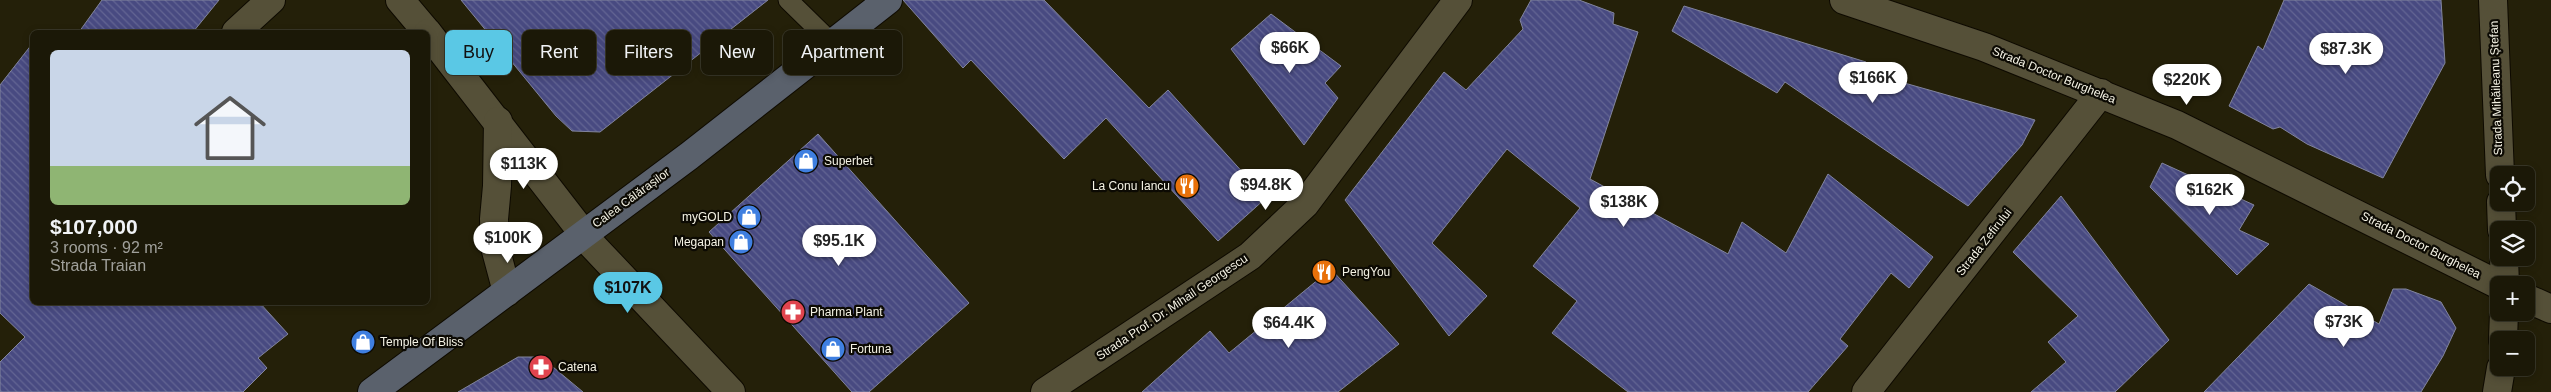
<!DOCTYPE html>
<html lang="en">
<head>
<meta charset="utf-8">
<style>
  :root { --surface:#1b1807; --page:#282515; --text:#f1f3f6; --muted:#a0a09b; --line:#393728; --accent:#5ac8e5 }
  body { margin:0; font-family:Helvetica,sans-serif; background:var(--page); color:var(--text); height:100vh; display:flex; flex-direction:column; font-size:19px; white-space:nowrap }
  * { box-sizing:border-box; margin:0 }
  p { font-size:16px; color:var(--muted) }
  .icon { flex:none; width:28px; height:28px; fill:none; stroke:currentColor; stroke-width:2; stroke-linecap:round; stroke-linejoin:round }
  .map { position:relative; flex:1; overflow:hidden }
  .details { position:absolute; left:30px; top:30px; width:400px; height:275px; display:flex; flex-direction:column; background:var(--surface); border-radius:8px; box-shadow:0 2px 8px #0003,0 0 0 1px var(--line) }
  .details>* { flex:none }
  .guide { position:absolute; left:445px; top:30px; width:475px; height:45px; display:flex; gap:10px }
  .controls { position:absolute; left:2490px; top:166px; display:grid; gap:10px }
  .controls a { display:grid; place-items:center; width:45px; height:45px; border-radius:8px; background:var(--surface); box-shadow:0 2px 8px #0003,0 0 0 1px var(--line); font-size:25px }
  .price { position:absolute; translate:-50% -42px; padding:0 11px; border-radius:18px; background:#fff; color:#222; font-size:16px; line-height:32px; filter:drop-shadow(0 1px 2px #0008) }
  .price::after { content:''; position:absolute; left:50%; top:30px; width:15px; height:11px; margin-left:-8px; background:inherit; clip-path:polygon(0 0,100% 0,50% 100%) }
  .price.current { background:var(--accent); color:#111 }
  ul { padding:0; list-style:none }
  li { display:grid; align-content:center; gap:10px; height:265px; padding:0 20px }
  li+li { border-top:1px solid var(--line) }
  li span { display:grid; place-items:center; height:155px; border-radius:8px; color:#555 }
  li>.icon { margin-inline-start:auto }
  span .icon { width:90px; height:90px; fill:#fffc; stroke-width:1 }
  li b { font-size:21px }
  .tag { padding:0 18px; border-radius:8px; background:var(--surface); box-shadow:0 2px 8px #0003,0 0 0 1px var(--line); font-size:18px; line-height:45px }
  .tag.current { background:var(--accent); color:#111 }
  .map>svg:first-child { display:block }
</style>
</head>
<body>
<div class="map">
<svg width="2551" height="392" viewBox="0 0 2551 392">
  <defs>
    <pattern id="building-back-hatch" width="6" height="6" patternUnits="userSpaceOnUse" patternTransform="scale(1.25)"><rect width="6" height="6" fill="#484a81"/><path d="M-1 5l2 2M0 0l6 6M5-1l2 2" fill="none" stroke="#636593"/></pattern>
  </defs>
  <rect width="100%" height="100%" fill="#242009"/>
  <g fill="url(#building-back-hatch)" stroke="#82859e">
    <path d="M 102,0 L 219,0 L 193,32 L 79,32 Z"/>
    <path d="M 461,0 L 768,0 L 600,132 L 572,131 L 556,116 Z"/>
    <path d="M 903,0 L 1044,0 L 1149,108 L 1168,90 L 1266,198 L 1218,241 L 1106,118 L 1064,159 L 971,60 L 963,68 Z"/>
    <path d="M 1531,0 L 1579,0 L 1614,13 L 1613,24 L 1638,32 L 1590,179 L 1728,254 L 1742,222 L 1786,253 L 1828,174 L 1933,257 L 1909,288 L 1891,273 L 1840,339 L 1848,346 L 1808,392 L 1628,392 L 1552,333 L 1577,301 L 1533,266 L 1580,208 L 1507,149 L 1432,243 L 1487,296 L 1449,336 L 1345,200 L 1444,72 L 1466,90 L 1523,29 L 1520,20 Z"/>
    <path d="M 2284,0 L 2441,0 L 2445,63 L 2383,178 L 2307,144 L 2280,127 L 2273,129 L 2229,106 L 2258,46 L 2263,50 Z"/>
    <path d="M 1684,6 L 1866,62 L 1862,71 L 2035,120 L 2022,145 L 1968,206 L 1785,82 L 1777,93 L 1672,31 Z"/>
    <path d="M 1271,14 L 1341,66 L 1325,83 L 1338,98 L 1304,145 L 1231,49 Z"/>
    <path d="M 32,44 L 32,302 L 259,302 L 288,334 L 258,358 L 267,368 L 243,392 L 0,392 L 0,362 L 25,337 L 0,313 L 0,85 Z"/>
    <path d="M 818,134 L 969,303 L 869,392 L 852,392 L 709,232 Z"/>
    <path d="M 2162,163 L 2254,205 L 2239,230 L 2269,244 L 2237,275 L 2150,187 Z"/>
    <path d="M 2061,196 L 2169,340 L 2115,392 L 2031,392 L 2066,362 L 2048,342 L 2078,316 L 2013,252 Z"/>
    <path d="M 1331,269 L 1399,344 L 1338,392 L 1142,392 L 1210,331 L 1229,353 Z"/>
    <path d="M 2309,284 L 2379,324 L 2393,289 L 2406,289 L 2441,302 L 2456,328 L 2443,356 L 2421,392 L 2204,392 Z"/>
    <path d="M 518,357 L 541,357 L 583,392 L 458,392 Z"/>
  </g>
  <g fill="none" stroke-linecap="round" stroke-linejoin="round">
    <defs>
      <path id="service" d="M 788,0 L 834,45"/>
      <g id="minor">
        <path d="M 1844,0 L 1984,47 L 2177,125 L 2499,285"/>
        <path d="M 2493,0 L 2500,175"/>
        <path d="M 236,32 L 271,0"/>
        <path d="M 2501,202 L 2502,230"/>
        <path d="M 2504,258 L 2505,285"/>
        <path d="M 2526,298 L 2551,309"/>
        <path d="M 2503,340 L 2504,312"/>
        <path d="M 1045,392 L 1250,256 L 1305,204 L 1458,0"/>
        <path d="M 1866,392 L 2101,93"/>
        <path d="M 2497,392 L 2501,368"/>
      </g>
      <g id="tertiary">
        <path d="M 400,0 L 427,32"/>
        <path d="M 428,33 L 593,246 L 731,392"/>
        <path d="M 498,121 L 497,186 L 494,219 L 495,247 L 507,292"/>
      </g>
      <path id="secondary" d="M 372,392 L 689,156 L 888,0"/>
    </defs>
    <use href="#service" stroke="#0e0a00" stroke-width="21"/>
    <use href="#minor" stroke="#0e0a00" stroke-width="30"/>
    <use href="#tertiary" stroke="#0e0a00" stroke-width="30"/>
    <use href="#secondary" stroke="#0e0a00" stroke-width="30"/>
    <use href="#service" stroke="#555038" stroke-width="19"/>
    <use href="#minor" stroke="#555038" stroke-width="28"/>
    <use href="#tertiary" stroke="#555038" stroke-width="28"/>
    <use href="#secondary" stroke="#5a616c" stroke-width="28"/>
  </g>
  <defs>
    <symbol id="shop-disc" viewBox="-11 -11 22 22"><circle r="9.5" fill="#3f7fe0" stroke="#0c0a03"/><path d="M-5-2.5h2.3a2.7 3.5 0 0 1 5.4 0H5L5.5 6h-11ZM-1.5-2.5h3a1.5 2.3 0 0 0-3 0Z" fill="#fff"/></symbol>
    <symbol id="restaurant-disc" viewBox="-11 -11 22 22"><circle r="9.5" fill="#e8710a" stroke="#0c0a03"/><path d="M-5-6h1v4h1v-4h1v4h1v-4h1v5L-1.5 .5V6h-2V.5L-5-1ZM5-6V6H3V1.5H1.5Q1.5-4 5-6Z" fill="#fff"/></symbol>
    <symbol id="pharmacy-disc" viewBox="-11 -11 22 22"><circle r="9.5" fill="#e0444e" stroke="#0c0a03"/><path d="M-2-6h4v4h4v4h-4v4h-4v-4h-4v-4h4Z" fill="#fff"/></symbol>
  </defs>
  <g fill-rule="evenodd">
    <use href="#shop-disc" x="792" y="147" width="28" height="28"/>
    <use href="#restaurant-disc" x="1173" y="172" width="28" height="28"/>
    <use href="#shop-disc" x="735" y="203" width="28" height="28"/>
    <use href="#shop-disc" x="727" y="228" width="28" height="28"/>
    <use href="#restaurant-disc" x="1310" y="258" width="28" height="28"/>
    <use href="#pharmacy-disc" x="779" y="298" width="28" height="28"/>
    <use href="#shop-disc" x="349" y="328" width="28" height="28"/>
    <use href="#shop-disc" x="819" y="335" width="28" height="28"/>
    <use href="#pharmacy-disc" x="527" y="353" width="28" height="28"/>
  </g>
  <g text-anchor="middle" stroke-width="4.5" stroke-linejoin="round" paint-order="stroke">
    <g font-size="12" fill="#f5f3e5" stroke="#0c0a03">
      <text transform="translate(2054 75) rotate(22)" y="4">Strada Doctor Burghelea</text>
      <text transform="translate(2496 88) rotate(-92)" y="4">Strada Mihăileanu Ștefan</text>
      <text transform="translate(631 198) rotate(-36)" y="4">Calea Călărașilor</text>
      <text transform="translate(1984 242) rotate(-52)" y="4">Strada Zefirului</text>
      <text transform="translate(2421 245) rotate(27)" y="4">Strada Doctor Burghelea</text>
      <text transform="translate(1172 307) rotate(-34)" y="4">Strada Prof. Dr. Mihail Georgescu</text>
    </g>
    <g font-size="12" fill="#f5f3e5" stroke="#0c0a03" text-anchor="start">
      <text x="824" y="165">Superbet</text>
      <text x="1170" y="190" text-anchor="end">La Conu Iancu</text>
      <text x="732" y="221" text-anchor="end">myGOLD</text>
      <text x="724" y="246" text-anchor="end">Megapan</text>
      <text x="1342" y="276">PengYou</text>
      <text x="810" y="316">Pharma Plant</text>
      <text x="380" y="346">Temple Of Bliss</text>
      <text x="850" y="353">Fortuna</text>
      <text x="558" y="371">Catena</text>
    </g>
  </g>
</svg>
<div class="controls">
<a><svg class="icon" aria-label="locate" viewBox="0 0 24 24"><circle cx="12" cy="12" r="6"/><path d="M12 2v4M12 18v4M2 12h4M18 12h4"/></svg></a>
<a><svg class="icon" aria-label="layers" viewBox="0 0 24 24"><path d="M12 4l9 5-9 5-9-5zM3 14l9 5 9-5"/></svg></a>
<a>+</a>
<a>−</a>
</div>
<b class="price" style="left:1290px;top:74px">$66K</b>
<b class="price" style="left:2346px;top:75px">$87.3K</b>
<b class="price" style="left:1873px;top:104px">$166K</b>
<b class="price" style="left:2187px;top:106px">$220K</b>
<b class="price" style="left:524px;top:190px">$113K</b>
<b class="price" style="left:1266px;top:211px">$94.8K</b>
<b class="price" style="left:2210px;top:216px">$162K</b>
<b class="price" style="left:1624px;top:228px">$138K</b>
<b class="price" style="left:508px;top:264px">$100K</b>
<b class="price" style="left:839px;top:267px">$95.1K</b>
<b class="price current" style="left:628px;top:314px">$107K</b>
<b class="price" style="left:2344px;top:348px">$73K</b>
<b class="price" style="left:1289px;top:349px">$64.4K</b>
<div class="guide">
<a class="tag current">Buy</a>
<a class="tag">Rent</a>
<a class="tag">Filters</a>
<a class="tag">New</a>
<a class="tag">Apartment</a>
</div>
<section class="details">
<ul>
<li><span style="background:linear-gradient(#c9d6e8 75%,#8fb573 0)"><svg class="icon" aria-label="home" viewBox="0 0 24 24"><path d="M3 11l9-7 9 7M6 9v11h12V9"/></svg></span><div><b>$107,000</b><p>3 rooms · 92 m²</p><p>Strada Traian</p></div></li>
</ul>
</section>
</div>
</body>
</html>
